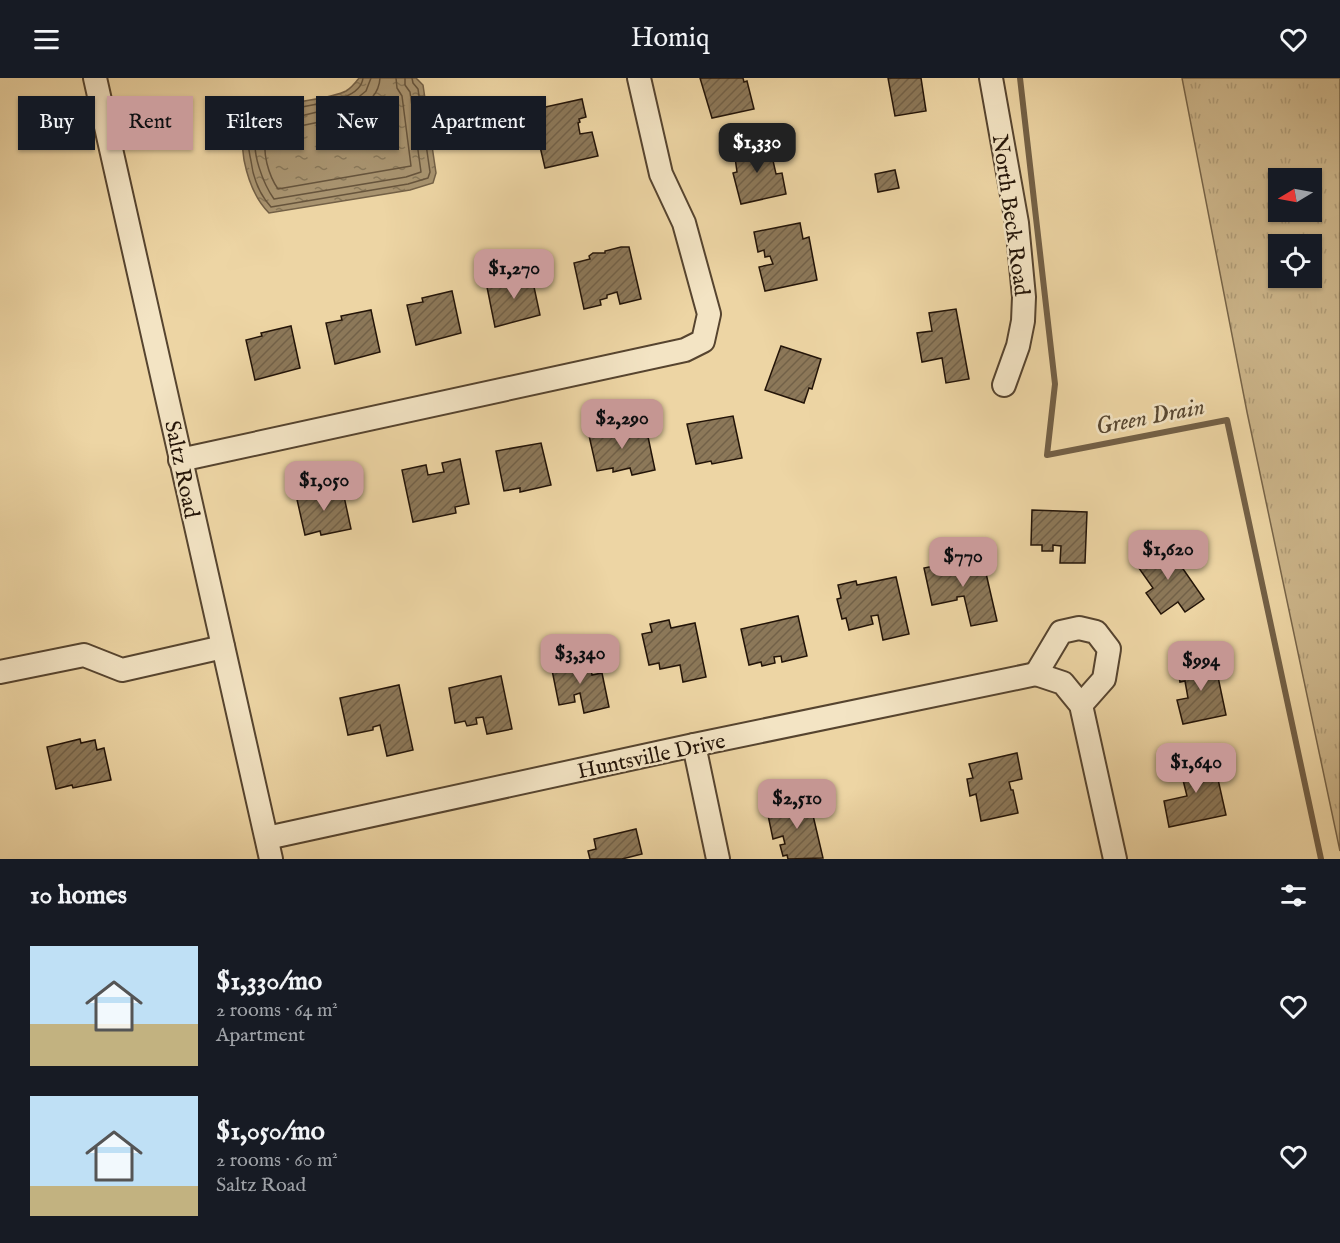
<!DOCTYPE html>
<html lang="en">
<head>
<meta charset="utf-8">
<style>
  :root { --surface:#171b24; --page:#20242c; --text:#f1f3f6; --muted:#9ea1a6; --accent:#c59692 }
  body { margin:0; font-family:"IM FELL English",serif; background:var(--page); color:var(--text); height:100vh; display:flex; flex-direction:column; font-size:22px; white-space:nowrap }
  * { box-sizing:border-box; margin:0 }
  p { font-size:20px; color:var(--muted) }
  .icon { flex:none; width:33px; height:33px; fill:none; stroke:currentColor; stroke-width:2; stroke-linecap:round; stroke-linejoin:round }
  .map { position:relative; height:781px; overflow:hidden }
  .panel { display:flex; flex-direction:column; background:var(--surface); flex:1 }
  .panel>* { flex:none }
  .guide { position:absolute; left:18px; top:18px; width:600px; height:54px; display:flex; gap:12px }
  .needle { width:39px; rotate:260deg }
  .tools { position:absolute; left:1268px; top:90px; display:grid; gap:12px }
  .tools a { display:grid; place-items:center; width:54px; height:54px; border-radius:0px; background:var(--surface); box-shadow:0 2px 4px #0004; font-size:30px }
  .price { position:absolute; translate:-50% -51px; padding:0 14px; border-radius:12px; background:var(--accent); color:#111; font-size:20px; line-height:39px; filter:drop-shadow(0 2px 3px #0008) }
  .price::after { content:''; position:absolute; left:50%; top:36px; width:18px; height:14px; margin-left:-9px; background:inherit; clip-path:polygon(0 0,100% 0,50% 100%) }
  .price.active { background:#222; color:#fff }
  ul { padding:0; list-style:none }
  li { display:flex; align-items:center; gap:18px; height:150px; padding:0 30px }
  li span { display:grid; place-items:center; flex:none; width:168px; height:120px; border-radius:0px; color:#555 }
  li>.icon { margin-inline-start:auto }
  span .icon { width:72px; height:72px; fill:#fffc; stroke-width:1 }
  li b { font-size:26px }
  h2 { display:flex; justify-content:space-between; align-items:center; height:72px; padding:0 30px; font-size:26px }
  .tag { padding:0 21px; border-radius:0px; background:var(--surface); box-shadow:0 2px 4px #0004; font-size:21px; line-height:54px }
  .tag.active { background:var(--accent); color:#111 }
  header { display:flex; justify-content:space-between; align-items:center; height:78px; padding:0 30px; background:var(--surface); font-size:27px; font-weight:600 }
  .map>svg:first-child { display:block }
</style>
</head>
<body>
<header><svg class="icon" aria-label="menu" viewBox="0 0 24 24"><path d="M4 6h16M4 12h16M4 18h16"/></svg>Homiq<svg class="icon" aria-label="heart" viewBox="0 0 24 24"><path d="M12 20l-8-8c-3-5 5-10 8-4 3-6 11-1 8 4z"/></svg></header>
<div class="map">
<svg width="1340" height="781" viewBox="0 0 1340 781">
  <defs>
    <pattern id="grass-tufts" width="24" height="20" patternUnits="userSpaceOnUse" patternTransform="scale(1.5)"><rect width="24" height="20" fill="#cbb489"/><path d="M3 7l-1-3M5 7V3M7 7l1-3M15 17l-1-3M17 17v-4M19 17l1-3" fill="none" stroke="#ae9a75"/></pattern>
    <pattern id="water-ripples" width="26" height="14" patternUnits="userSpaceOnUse" patternTransform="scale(1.5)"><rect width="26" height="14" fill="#a8936f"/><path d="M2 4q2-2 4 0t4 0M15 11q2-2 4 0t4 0" fill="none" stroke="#887759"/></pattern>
    <pattern id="building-hatch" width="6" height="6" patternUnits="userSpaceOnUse" patternTransform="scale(1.5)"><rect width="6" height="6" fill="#8c7859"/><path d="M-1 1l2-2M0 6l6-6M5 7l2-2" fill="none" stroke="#726148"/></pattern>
  </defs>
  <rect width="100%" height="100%" fill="#edd5a4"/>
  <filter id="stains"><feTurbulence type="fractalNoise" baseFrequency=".00333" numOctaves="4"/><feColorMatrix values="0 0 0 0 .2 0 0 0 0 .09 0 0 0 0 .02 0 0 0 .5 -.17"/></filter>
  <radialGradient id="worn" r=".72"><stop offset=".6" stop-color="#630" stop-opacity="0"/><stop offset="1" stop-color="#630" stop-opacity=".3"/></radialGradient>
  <path fill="url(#grass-tufts)" stroke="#776448" stroke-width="1.5" fill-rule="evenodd" d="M 1182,0 L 1340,0 L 1340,773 L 1247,334 ZM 1278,100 L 1311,100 L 1311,134 L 1278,134 ZM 1278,166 L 1311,166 L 1311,200 L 1278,200 Z"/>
  <path fill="url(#water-ripples)" stroke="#736046" stroke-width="1.5" d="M 359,0 L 416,0 L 423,7 L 436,95 L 433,105 L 410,112 L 269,135 C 255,121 248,102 244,82 C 243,73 241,64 243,55 C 249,21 322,26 346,13 C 351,10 356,4 359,0 Z"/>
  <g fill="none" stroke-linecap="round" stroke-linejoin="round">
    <g stroke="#66543c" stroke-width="1.5">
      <path d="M 363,0 C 359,36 259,20 249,55 C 247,64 249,74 251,83 C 253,99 259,116 271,129 L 408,106 L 428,100 L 430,94 L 418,11 L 413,5 L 412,0"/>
      <path d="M 371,0 L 366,13 L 350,26 L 272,45 C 267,47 260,50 257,56 C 250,73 264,107 274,121 L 406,99 L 421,94 L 410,14 L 405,7 L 405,0"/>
      <path d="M 380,0 C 378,41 306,45 276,53 L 267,58 C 261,73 269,98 278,111 L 411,88 L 402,18 L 397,10 L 396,0"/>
    </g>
    <path stroke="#736046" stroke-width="6" d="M 1020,0 L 1055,306 L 1047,377 L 1227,342 L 1321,781"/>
  </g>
  <g fill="url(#building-hatch)" stroke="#231408" stroke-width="1.5">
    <path d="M 700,0 L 743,0 L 744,4 L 747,3 L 754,31 L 712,40 Z"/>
    <path d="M 888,0 L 921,0 L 926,33 L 895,38 Z"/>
    <path d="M 582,21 L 586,39 L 579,41 L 580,44 L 578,45 L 580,56 L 592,54 L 598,78 L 545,90 L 535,47 L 539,46 L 536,31 Z"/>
    <path d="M 769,65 L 776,96 L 782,95 L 786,116 L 741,126 L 733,95 L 737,94 L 734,72 Z"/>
    <path d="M 895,92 L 899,110 L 878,114 L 875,96 Z"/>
    <path d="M 800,145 L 803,161 L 809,159 L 817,202 L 765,213 L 759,189 L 773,186 L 770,178 L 765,179 L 764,172 L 758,174 L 754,154 Z"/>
    <path d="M 621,169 L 629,169 L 641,221 L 620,226 L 617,214 L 607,217 L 607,220 L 600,222 L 601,227 L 584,231 L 574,185 L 590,181 L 589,178 L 593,175 L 605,175 L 605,173 Z"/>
    <path d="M 531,195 L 540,237 L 495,249 L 487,209 L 502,206 L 501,202 Z"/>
    <path d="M 452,213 L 461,255 L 416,267 L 407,227 L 423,224 L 422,220 Z"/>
    <path d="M 956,231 L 969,301 L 946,305 L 942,280 L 922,284 L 917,255 L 932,253 L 929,235 Z"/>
    <path d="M 371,232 L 380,274 L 335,286 L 326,245 L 342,242 L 341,238 Z"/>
    <path d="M 291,248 L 300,290 L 255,302 L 246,262 L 262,258 L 261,255 Z"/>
    <path d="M 781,268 L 821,281 L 812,311 L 809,310 L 804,325 L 765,312 Z"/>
    <path d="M 733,338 L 742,380 L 712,386 L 711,383 L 696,386 L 687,346 Z"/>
    <path d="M 634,346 L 637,356 L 647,354 L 655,392 L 632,397 L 630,390 L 613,394 L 613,390 L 597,393 L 588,353 Z"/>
    <path d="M 541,365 L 551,407 L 520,414 L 520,410 L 504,413 L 496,373 Z"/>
    <path d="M 460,381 L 469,426 L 455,429 L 456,435 L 413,444 L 402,392 L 426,387 L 428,397 L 444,394 L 442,385 Z"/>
    <path d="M 342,409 L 351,451 L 321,457 L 320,453 L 305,457 L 296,417 Z"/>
    <path d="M 1032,432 L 1087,434 L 1085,485 L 1060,485 L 1061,468 L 1053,467 L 1053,473 L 1042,473 L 1042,467 L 1031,467 Z"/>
    <path d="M 1165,465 L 1204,521 L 1185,534 L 1178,524 L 1161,536 L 1146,515 L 1153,510 L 1136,486 Z"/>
    <path d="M 982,478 L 997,543 L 971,548 L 964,518 L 957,519 L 957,522 L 932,527 L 924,490 Z"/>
    <path d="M 896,499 L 909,556 L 883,562 L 878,537 L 871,538 L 873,546 L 849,552 L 846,540 L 842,541 L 837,521 L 841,520 L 838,507 L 856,503 L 857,507 Z"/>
    <path d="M 798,538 L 807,578 L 782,584 L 781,578 L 774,579 L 775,585 L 762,588 L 761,584 L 749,587 L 741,551 Z"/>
    <path d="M 669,542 L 671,550 L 695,545 L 706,599 L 683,604 L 680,587 L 660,591 L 659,585 L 649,587 L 642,556 L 652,554 L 650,546 Z"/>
    <path d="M 589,579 L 592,597 L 602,595 L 609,629 L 584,635 L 580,615 L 574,617 L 575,624 L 559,627 L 551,587 Z"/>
    <path d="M 1214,580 L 1226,637 L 1183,646 L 1177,622 L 1188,620 L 1185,603 L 1180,604 L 1177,588 Z"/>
    <path d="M 501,598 L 512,651 L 487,656 L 483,639 L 476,640 L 477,646 L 467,648 L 465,643 L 455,645 L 449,610 Z"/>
    <path d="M 399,607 L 413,672 L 387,678 L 380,647 L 373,649 L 373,652 L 348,657 L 340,620 Z"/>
    <path d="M 80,661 L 81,665 L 95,662 L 97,672 L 104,670 L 111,702 L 73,710 L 72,707 L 56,711 L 47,669 Z"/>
    <path d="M 1017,675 L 1022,701 L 1009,704 L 1011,712 L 1013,712 L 1018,735 L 981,743 L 976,716 L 970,718 L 967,701 L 973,700 L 969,686 Z"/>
    <path d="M 1213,679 L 1226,737 L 1169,749 L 1164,723 L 1187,718 L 1183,702 L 1179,703 L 1175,687 Z"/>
    <path d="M 808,716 L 823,780 L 788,781 L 787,777 L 783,778 L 780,767 L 785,766 L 783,758 L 773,761 L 768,737 L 789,732 L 786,721 Z"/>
    <path d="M 636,751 L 642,776 L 622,781 L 590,781 L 588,773 L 596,771 L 594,761 Z"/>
  </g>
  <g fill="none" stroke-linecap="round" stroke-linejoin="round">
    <defs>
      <g id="minor">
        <path d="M 95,0 L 271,781"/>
        <path d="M 991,0 L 1017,145 L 1024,219 L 1023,243 L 1018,268 L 1004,307"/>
        <path d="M 180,382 L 685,272 L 703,263 L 709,236 L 684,145 L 661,96 L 639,0"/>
        <path d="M 0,594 L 84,577 L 122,592 L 223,569"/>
        <path d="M 1036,596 L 1063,605 L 1081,627 L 1115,781"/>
        <path d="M 1036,596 L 1061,554 L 1079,550 L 1096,554 L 1109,571 L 1104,601 L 1081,627"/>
        <path d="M 694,667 L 718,781"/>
        <path d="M 267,760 L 694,667 L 1036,596"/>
      </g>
    </defs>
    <use href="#minor" stroke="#56442f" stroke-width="26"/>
    <use href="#minor" stroke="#f3e4c4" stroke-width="22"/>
  </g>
  <g text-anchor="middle" stroke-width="5" stroke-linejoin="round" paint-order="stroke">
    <g font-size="22" fill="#231408" stroke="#f3e4c4">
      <text transform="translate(1012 137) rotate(82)" y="8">North Beck Road</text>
      <text transform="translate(183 391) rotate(78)" y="8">Saltz Road</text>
      <text transform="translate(651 677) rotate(-12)" y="8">Huntsville Drive</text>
    </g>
    <g font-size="24" font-style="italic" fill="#584731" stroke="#f3e4c4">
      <text transform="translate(1150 338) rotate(-11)" y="8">Green Drain</text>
    </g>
  </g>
  <rect width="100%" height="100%" filter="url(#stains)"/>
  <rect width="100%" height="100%" fill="url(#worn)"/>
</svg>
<div class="tools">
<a><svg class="needle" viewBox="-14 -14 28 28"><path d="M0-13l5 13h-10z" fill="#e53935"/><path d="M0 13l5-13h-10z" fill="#9ea1a6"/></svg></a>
<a><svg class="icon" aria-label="locate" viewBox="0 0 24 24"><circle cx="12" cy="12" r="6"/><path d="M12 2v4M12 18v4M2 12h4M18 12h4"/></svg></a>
</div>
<b class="price active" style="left:757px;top:96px">$1,330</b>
<b class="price" style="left:514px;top:222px">$1,270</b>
<b class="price" style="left:622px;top:372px">$2,290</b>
<b class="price" style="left:324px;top:434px">$1,050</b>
<b class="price" style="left:1168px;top:503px">$1,620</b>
<b class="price" style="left:963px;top:510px">$770</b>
<b class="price" style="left:580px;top:607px">$3,340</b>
<b class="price" style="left:1201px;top:614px">$994</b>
<b class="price" style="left:1196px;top:716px">$1,640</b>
<b class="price" style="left:797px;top:752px">$2,510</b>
<div class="guide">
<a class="tag">Buy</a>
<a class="tag active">Rent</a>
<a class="tag">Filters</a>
<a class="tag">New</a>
<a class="tag">Apartment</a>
</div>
</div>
<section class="panel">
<h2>10 homes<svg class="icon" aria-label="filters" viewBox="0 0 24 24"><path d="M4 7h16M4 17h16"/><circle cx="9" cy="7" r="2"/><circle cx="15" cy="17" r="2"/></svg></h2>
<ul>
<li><span style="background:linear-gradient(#bfe0f5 65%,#c2b280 0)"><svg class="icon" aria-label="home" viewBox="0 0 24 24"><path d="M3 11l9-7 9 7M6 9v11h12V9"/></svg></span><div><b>$1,330/mo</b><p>2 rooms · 64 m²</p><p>Apartment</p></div><svg class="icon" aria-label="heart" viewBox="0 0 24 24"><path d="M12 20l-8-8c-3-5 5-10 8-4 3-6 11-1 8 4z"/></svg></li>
<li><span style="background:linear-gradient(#bfe0f5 75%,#c2b280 0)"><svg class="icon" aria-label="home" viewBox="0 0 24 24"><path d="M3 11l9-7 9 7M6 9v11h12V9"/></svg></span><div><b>$1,050/mo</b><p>2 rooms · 60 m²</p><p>Saltz Road</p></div><svg class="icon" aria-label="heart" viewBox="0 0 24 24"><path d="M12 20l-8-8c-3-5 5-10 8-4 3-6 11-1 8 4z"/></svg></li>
</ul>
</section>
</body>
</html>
